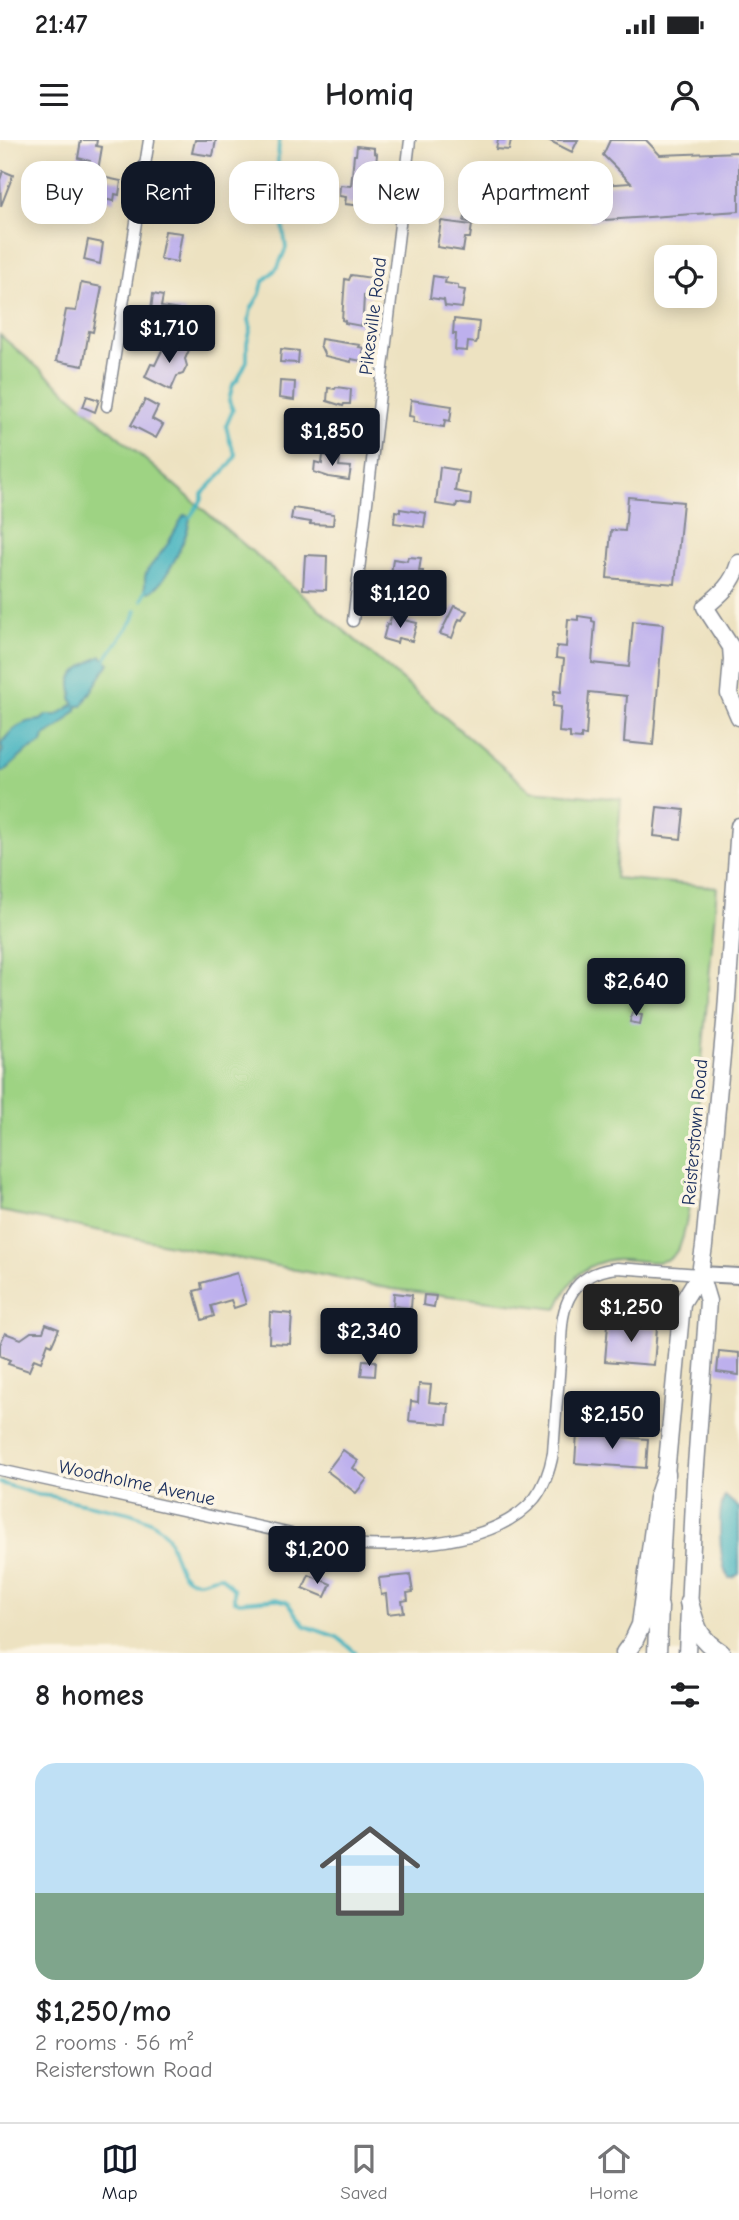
<!DOCTYPE html>
<html lang="en">
<head>
<meta charset="utf-8">
<style>
  :root { --surface:#fff; --page:#f6f6f6; --text:#202124; --muted:#757577; --line:#e0e0e0; --accent:#111827 }
  body { margin:0; font-family:"Comic Neue",sans-serif; background:var(--page); color:var(--text); height:100vh; display:flex; flex-direction:column; font-size:26px; white-space:nowrap }
  * { box-sizing:border-box; margin:0 }
  p { font-size:23px; color:var(--muted) }
  .icon { flex:none; width:38px; height:38px; fill:none; stroke:currentColor; stroke-width:2; stroke-linecap:round; stroke-linejoin:round }
  .map { position:relative; height:1513px; overflow:hidden }
  .drawer { display:flex; flex-direction:column; background:var(--surface); flex:1 }
  .drawer>* { flex:none }
  .banner { position:absolute; left:21px; top:21px; width:698px; height:63px; display:flex; gap:14px }
  .buttons { position:absolute; left:654px; top:105px; display:grid; gap:14px }
  .buttons a { display:grid; place-items:center; width:63px; height:63px; border-radius:14px; background:var(--surface); box-shadow:0 4px 18px #0003; font-size:35px }
  .price { position:absolute; translate:-50% -60px; padding:0 16px; border-radius:7px; background:var(--accent); color:#fff; font-size:23px; line-height:46px; filter:drop-shadow(0 2px 4px #0008) }
  .price::after { content:''; position:absolute; left:50%; top:42px; width:21px; height:16px; margin-left:-10px; background:inherit; clip-path:polygon(0 0,100% 0,50% 100%) }
  .price.selected { background:#222; color:#fff }
  ul { padding:0; list-style:none }
  li { display:grid; align-content:center; gap:14px; height:371px; padding:0 35px }
  li span { display:grid; place-items:center; height:217px; border-radius:21px; color:#555 }
  li>.icon { margin-inline-start:auto }
  span .icon { width:126px; height:126px; fill:#fffc; stroke-width:1 }
  li b { font-size:30px }
  h2 { display:flex; justify-content:space-between; align-items:center; height:84px; padding:0 35px; font-size:30px }
  .pill { padding:0 24px; border-radius:21px; background:var(--surface); box-shadow:0 4px 18px #0003; font-size:24px; line-height:63px }
  .pill.selected { background:var(--accent); color:#fff }
  .status { display:flex; justify-content:space-between; align-items:center; height:49px; padding:0 35px; background:var(--surface); direction:ltr }
  .status svg { height:19px; fill:currentColor }
  header { display:flex; justify-content:space-between; align-items:center; height:91px; padding:0 35px; background:var(--surface); font-size:32px; font-weight:800 }
  .dock { display:flex; justify-content:space-around; align-items:center; height:98px; border-top:2px solid var(--line); background:var(--surface); font-size:19px; color:var(--muted) }
  .dock a { display:grid; justify-items:center; gap:4px }
  .dock .selected { color:var(--accent) }
  .map>svg:first-child { display:block }
</style>
</head>
<body>
<div class="status"><b>21:47</b><svg viewBox="0 0 49 12"><path d="M0 12V9h3v3zM5 12V6h3v6zM10 12V3h3v9zM15 12V0h3v12zM26 1h20v11H26zM47 4h2v5h-2z"/></svg></div>
<header><svg class="icon" aria-label="menu" viewBox="0 0 24 24"><path d="M4 6h16M4 12h16M4 18h16"/></svg>Homiq<svg class="icon" aria-label="person" viewBox="0 0 24 24"><circle cx="12" cy="8" r="4"/><path d="M4 21q1-7 8-7t8 7"/></svg></header>
<div class="map">
<svg width="739" height="1513" viewBox="0 0 739 1513">
  <rect width="100%" height="100%" fill="#fcf5e5"/>
  <filter id="ink" filterUnits="userSpaceOnUse"><feTurbulence type="fractalNoise" baseFrequency=".0143" numOctaves="2"/><feDisplacementMap in="SourceGraphic" scale="14" xChannelSelector="R" yChannelSelector="G"/><feConvolveMatrix kernelMatrix="1 2 1 2 8 2 1 2 1" color-interpolation-filters="sRGB"/></filter>
  <filter id="wash" filterUnits="userSpaceOnUse"><feTurbulence type="fractalNoise" baseFrequency=".00686" numOctaves="4" result="noise"/><feDisplacementMap in="SourceGraphic" scale="28" xChannelSelector="R" yChannelSelector="G"/><feGaussianBlur stdDeviation="1.57" result="paint"/><feColorMatrix in="noise" values="0 0 0 0 0 0 0 0 0 0 0 0 0 0 0 0 0 1.4 0 .05"/><feComposite in="paint" operator="in"/></filter>
  <g filter="url(#wash)">
    <rect width="100%" height="100%" fill="#ede2c1"/>
    <path fill="#9ed383" stroke="#5c8170" stroke-width="2" d="M 0,195 L 531,651 L 621,659 L 615,738 L 717,747 L 689,1067 C 686,1080 685,1098 678,1109 C 667,1131 636,1118 617,1119 C 603,1120 587,1126 577,1136 C 568,1145 562,1157 557,1169 L 392,1149 L 0,1071 Z"/>
    <g fill="#45b4c0" stroke="#30728f" stroke-width="2">
      <path d="M 184,375 L 190,377 C 189,394 165,447 149,452 L 145,449 L 145,437 L 147,431 L 167,405 Z"/>
      <path d="M 101,516 L 109,523 L 82,566 L 76,566 L 77,570 L 58,588 L 44,596 L 42,603 L 27,611 L 4,632 L 0,631 L 0,616 L 3,610 L 1,605 C 7,594 18,583 32,581 C 39,580 41,582 46,575 L 57,575 L 74,564 L 71,558 C 74,551 70,549 71,542 C 73,530 92,521 101,516 Z"/>
      <path d="M 725,1356 L 739,1368 L 739,1434 L 733,1438 L 729,1438 C 719,1426 717,1369 725,1356 Z"/>
    </g>
    <g fill="none" stroke-linecap="round" stroke-linejoin="round">
      <g stroke="#45b4c0" stroke-width="3.5">
        <path d="M 190,377 L 202,359 L 202,354 L 230,325 L 236,315 L 230,302 L 226,286 L 233,270 L 229,261 L 230,256 L 233,244 L 238,239 L 247,221 L 247,203 L 251,188 L 249,180 L 251,169 L 260,154 L 263,142 L 278,127 L 286,108 L 277,41 L 279,0"/>
        <path d="M 142,460 L 146,450"/>
        <path d="M 105,520 L 133,480 L 136,470"/>
        <path d="M 0,1343 L 39,1355 L 50,1356 C 62,1358 74,1362 87,1364 C 112,1370 137,1371 158,1386 C 177,1399 172,1439 195,1441 C 204,1442 212,1436 221,1436 L 234,1450 L 234,1460 L 239,1462 L 276,1459 L 287,1462 L 305,1486 L 337,1497 L 356,1513"/>
      </g>
    </g>
    <g id="blocks">
      <g fill="#bdb0ed">
        <path d="M 81,0 L 97,0 L 96,6 L 102,7 L 97,36 L 121,41 L 119,55 L 115,54 L 114,61 L 85,56 L 90,21 L 78,18 Z"/>
        <path d="M 195,0 L 216,0 L 213,16 L 192,13 Z"/>
        <path d="M 498,0 L 511,0 L 509,10 L 496,9 Z"/>
        <path d="M 548,0 L 578,0 L 572,12 Z"/>
        <path d="M 610,0 L 646,0 L 660,15 L 739,12 L 739,71 L 590,81 L 587,46 L 631,43 L 603,15 Z"/>
        <path d="M 357,6 L 374,8 L 374,13 L 377,14 L 372,67 L 345,64 L 346,57 L 339,56 L 340,45 L 351,46 L 354,15 L 356,15 Z"/>
        <path d="M 3,31 L 13,35 L 1,66 L 0,40 Z"/>
        <path d="M 169,35 L 188,38 L 184,61 L 165,58 Z"/>
        <path d="M 54,39 L 64,43 L 57,63 L 47,60 L 49,54 L 47,53 Z"/>
        <path d="M 522,48 L 532,49 L 530,63 L 521,62 Z"/>
        <path d="M 467,69 L 483,72 L 480,84 L 464,81 Z"/>
        <path d="M 441,81 L 472,85 L 470,98 L 465,98 L 463,111 L 437,107 Z"/>
        <path d="M 165,91 L 182,93 L 177,122 L 160,119 Z"/>
        <path d="M 88,100 L 103,103 L 100,124 L 84,120 Z"/>
        <path d="M 351,135 L 372,138 L 370,157 L 364,156 L 363,175 L 367,176 L 366,185 L 362,184 L 361,186 L 345,183 L 345,181 L 342,180 L 345,139 L 349,140 Z"/>
        <path d="M 433,136 L 446,138 L 445,143 L 458,145 L 458,149 L 465,150 L 462,168 L 445,166 L 444,160 L 430,158 Z"/>
        <path d="M 81,143 L 102,147 L 93,192 L 89,191 L 83,226 L 56,221 L 66,170 L 76,171 Z"/>
        <path d="M 153,154 L 163,156 L 161,167 L 186,171 L 184,181 L 150,178 Z"/>
        <path d="M 454,179 L 479,182 L 477,201 L 476,203 L 468,202 L 467,211 L 455,210 L 456,194 L 453,194 Z"/>
        <path d="M 321,199 L 360,205 L 359,207 L 364,208 L 362,221 L 351,219 L 351,222 L 325,216 L 320,205 Z"/>
        <path d="M 170,201 L 189,210 L 185,219 L 187,226 L 183,234 L 177,236 L 171,250 L 145,237 L 151,224 L 155,225 L 166,202 L 169,203 Z"/>
        <path d="M 281,209 L 299,211 L 298,223 L 280,222 Z"/>
        <path d="M 280,241 L 295,242 L 294,260 L 279,258 Z"/>
        <path d="M 336,247 L 351,249 L 350,264 L 344,264 L 343,266 L 327,261 L 328,248 L 335,249 Z"/>
        <path d="M 87,256 L 99,260 L 95,272 L 83,267 Z"/>
        <path d="M 145,260 L 158,267 L 152,279 L 163,285 L 156,298 L 131,285 Z"/>
        <path d="M 411,260 L 452,266 L 450,281 L 445,280 L 444,287 L 413,282 L 414,277 L 409,276 Z"/>
        <path d="M 323,315 L 340,318 L 339,326 L 351,327 L 349,340 L 329,337 L 314,332 L 315,322 L 322,324 Z"/>
        <path d="M 440,327 L 458,330 L 455,351 L 471,354 L 470,365 L 457,363 L 456,367 L 436,364 Z"/>
        <path d="M 628,357 L 683,362 L 675,444 L 607,438 L 611,390 L 625,391 Z"/>
        <path d="M 293,368 L 334,374 L 333,385 L 310,384 L 311,382 L 291,379 Z"/>
        <path d="M 400,369 L 426,373 L 424,387 L 394,383 L 395,371 L 400,372 Z"/>
        <path d="M 305,415 L 327,416 L 326,450 L 303,449 Z"/>
        <path d="M 408,417 L 421,418 L 419,431 L 423,431 L 422,443 L 396,440 L 397,435 L 391,435 L 393,419 L 407,421 Z"/>
        <path d="M 454,466 L 467,471 L 462,480 L 459,479 L 452,498 L 440,494 Z"/>
        <path d="M 578,476 L 592,478 L 592,481 L 595,482 L 592,523 L 629,527 L 633,481 L 663,484 L 653,605 L 624,602 L 627,556 L 589,552 L 586,596 L 581,595 L 581,599 L 570,598 L 570,593 L 559,592 L 561,567 L 553,566 L 554,551 L 561,552 L 564,519 L 556,518 L 557,506 L 566,507 L 568,479 L 578,480 Z"/>
        <path d="M 391,477 L 417,483 L 412,501 L 398,498 L 397,503 L 383,499 L 387,484 L 389,485 Z"/>
        <path d="M 657,667 L 684,670 L 681,699 L 654,696 Z"/>
        <path d="M 632,873 L 642,875 L 640,884 L 630,882 Z"/>
        <path d="M 237,1133 L 246,1164 L 234,1168 L 231,1160 L 211,1166 L 214,1176 L 202,1180 L 194,1151 L 202,1149 L 201,1143 Z"/>
        <path d="M 394,1153 L 412,1155 L 411,1168 L 393,1166 Z"/>
        <path d="M 424,1155 L 436,1156 L 434,1167 L 423,1165 Z"/>
        <path d="M 270,1172 L 292,1174 L 290,1204 L 269,1203 Z"/>
        <path d="M 46,1184 L 59,1189 L 52,1205 L 48,1203 L 41,1222 L 34,1219 L 29,1231 L 8,1224 L 10,1220 L 0,1216 L 0,1204 L 5,1193 L 21,1199 L 31,1192 L 43,1192 Z"/>
        <path d="M 608,1184 L 657,1188 L 654,1225 L 605,1221 Z"/>
        <path d="M 719,1211 L 739,1213 L 739,1235 L 717,1232 Z"/>
        <path d="M 363,1220 L 376,1221 L 375,1236 L 361,1235 Z"/>
        <path d="M 419,1244 L 431,1245 L 429,1262 L 449,1264 L 447,1284 L 409,1281 L 411,1261 L 418,1262 Z"/>
        <path d="M 577,1294 L 648,1299 L 646,1328 L 575,1323 Z"/>
        <path d="M 343,1310 L 358,1321 L 353,1328 L 367,1339 L 356,1353 L 327,1331 Z"/>
        <path d="M 309,1435 L 331,1444 L 325,1457 L 303,1448 Z"/>
        <path d="M 410,1435 L 413,1452 L 407,1453 L 408,1460 L 402,1461 L 404,1472 L 388,1474 L 386,1454 L 381,1455 L 379,1438 Z"/>
      </g>
    </g>
  </g>
  <g filter="url(#ink)">
    <use href="#blocks" fill-opacity="0" stroke="#848890" stroke-width="2"/>
    <g fill="none" stroke-linecap="round" stroke-linejoin="round">
      <defs>
        <g id="street">
          <path d="M 107,266 L 149,0"/>
          <path d="M 353,481 L 410,0"/>
          <path d="M 0,1330 L 319,1400 C 381,1410 492,1411 535,1358 C 545,1345 550,1329 553,1313 C 555,1283 558,1252 560,1221 C 562,1198 559,1173 572,1153 C 582,1136 599,1130 617,1128 L 700,1134"/>
        </g>
        <path id="secondary" d="M 700,1134 L 739,1136"/>
        <g id="primary">
          <path d="M 739,423 C 733,444 721,454 705,467 L 731,507 L 732,520 L 729,554 L 739,577"/>
          <path d="M 658,1479 L 666,1334 L 682,1163 L 700,1134 L 704,1106 L 726,872 L 739,686"/>
          <path d="M 687,1513 L 695,1339 L 708,1161 L 700,1134"/>
        </g>
        <g id="highway">
          <path d="M 689,1462 C 696,1488 698,1498 721,1513"/>
          <path d="M 625,1513 L 633,1502 L 641,1485 L 658,1358 L 666,1334"/>
          <path d="M 657,1513 L 659,1467"/>
        </g>
      </defs>
      <use href="#street" stroke="#848890" stroke-width="13"/>
      <use href="#secondary" stroke="#848890" stroke-width="18"/>
      <use href="#primary" stroke="#848890" stroke-width="19"/>
      <use href="#highway" stroke="#848890" stroke-width="21"/>
      <use href="#street" stroke="#fff" stroke-width="10"/>
      <use href="#secondary" stroke="#fff" stroke-width="14"/>
      <use href="#primary" stroke="#fff" stroke-width="16"/>
      <use href="#highway" stroke="#fff" stroke-width="18"/>
    </g>
  </g>
  <g text-anchor="middle" stroke-width="7" stroke-linejoin="round" paint-order="stroke">
    <g font-size="19" fill="#1b2f5e" stroke="#fcf5e5">
      <text transform="translate(372 176) rotate(-83)" y="7">Pikesville Road</text>
      <text transform="translate(694 992) rotate(-85)" y="7">Reisterstown Road</text>
      <text transform="translate(137 1342) rotate(12)" y="7">Woodholme Avenue</text>
    </g>
  </g>
</svg>
<div class="buttons">
<a><svg class="icon" aria-label="locate" viewBox="0 0 24 24"><circle cx="12" cy="12" r="6"/><path d="M12 2v4M12 18v4M2 12h4M18 12h4"/></svg></a>
</div>
<b class="price" style="left:169px;top:225px">$1,710</b>
<b class="price" style="left:332px;top:328px">$1,850</b>
<b class="price" style="left:400px;top:490px">$1,120</b>
<b class="price" style="left:636px;top:878px">$2,640</b>
<b class="price selected" style="left:631px;top:1204px">$1,250</b>
<b class="price" style="left:369px;top:1228px">$2,340</b>
<b class="price" style="left:612px;top:1311px">$2,150</b>
<b class="price" style="left:317px;top:1446px">$1,200</b>
<div class="banner">
<a class="pill">Buy</a>
<a class="pill selected">Rent</a>
<a class="pill">Filters</a>
<a class="pill">New</a>
<a class="pill">Apartment</a>
</div>
</div>
<section class="drawer">
<h2>8 homes<svg class="icon" aria-label="filters" viewBox="0 0 24 24"><path d="M4 7h16M4 17h16"/><circle cx="9" cy="7" r="2"/><circle cx="15" cy="17" r="2"/></svg></h2>
<ul>
<li><span style="background:linear-gradient(#bfe0f5 60%,#7fa58c 0)"><svg class="icon" aria-label="home" viewBox="0 0 24 24"><path d="M3 11l9-7 9 7M6 9v11h12V9"/></svg></span><div><b>$1,250/mo</b><p>2 rooms · 56 m²</p><p>Reisterstown Road</p></div></li>
</ul>
</section>
<nav class="dock">
<a class="selected"><svg class="icon" aria-label="map" viewBox="0 0 24 24"><path d="M3 6l6-2 6 2 6-2v14l-6 2-6-2-6 2zM9 4v14M15 6v14"/></svg>Map</a>
<a><svg class="icon" aria-label="saved" viewBox="0 0 24 24"><path d="M7 4h10v16l-5-4-5 4z"/></svg>Saved</a>
<a><svg class="icon" aria-label="home" viewBox="0 0 24 24"><path d="M3 11l9-7 9 7M6 9v11h12V9"/></svg>Home</a>
</nav>
</body>
</html>
